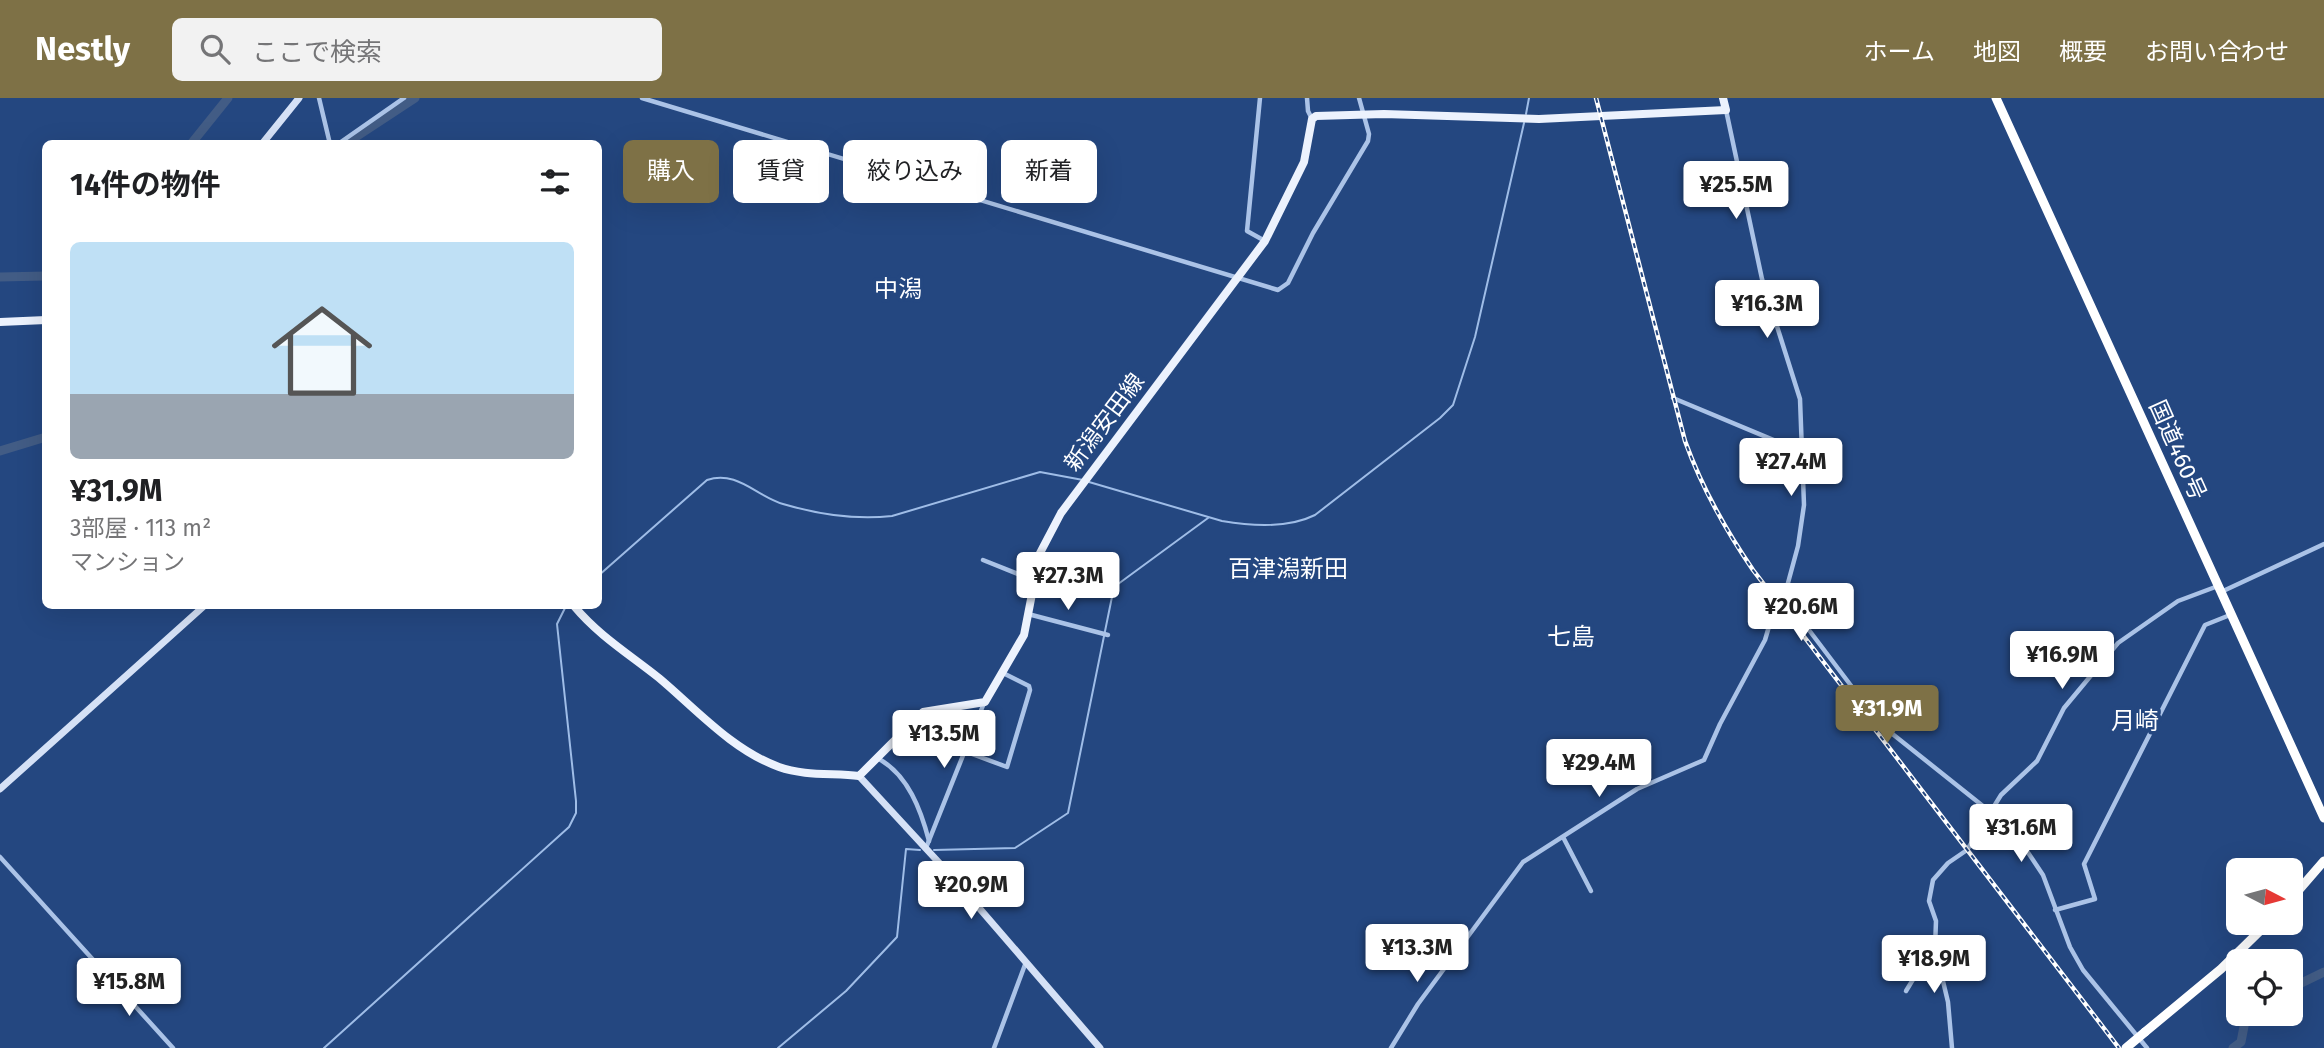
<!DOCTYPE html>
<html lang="ja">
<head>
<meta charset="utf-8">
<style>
  :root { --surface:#fff; --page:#f2f2f2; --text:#202124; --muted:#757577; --accent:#7e7146 }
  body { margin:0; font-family:"Fira Sans","Noto Sans JP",sans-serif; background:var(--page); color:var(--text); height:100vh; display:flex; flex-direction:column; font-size:26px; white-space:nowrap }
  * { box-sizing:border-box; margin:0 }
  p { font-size:23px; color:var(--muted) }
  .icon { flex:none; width:38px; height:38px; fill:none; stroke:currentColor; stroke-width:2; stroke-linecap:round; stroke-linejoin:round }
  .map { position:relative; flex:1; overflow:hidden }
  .side { position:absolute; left:42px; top:42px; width:560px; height:469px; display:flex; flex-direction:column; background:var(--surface); border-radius:10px; box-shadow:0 7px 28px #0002 }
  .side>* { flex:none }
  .top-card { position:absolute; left:623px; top:42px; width:665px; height:63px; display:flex; gap:14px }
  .needle { width:46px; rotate:96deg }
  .tools { position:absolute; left:2226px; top:760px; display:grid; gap:14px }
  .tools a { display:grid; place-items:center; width:77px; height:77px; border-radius:10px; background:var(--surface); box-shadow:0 7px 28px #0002; font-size:35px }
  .price { position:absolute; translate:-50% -60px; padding:0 16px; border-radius:7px; background:#fff; color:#222; font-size:23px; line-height:46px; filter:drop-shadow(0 2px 4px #0008) }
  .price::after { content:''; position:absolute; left:50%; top:42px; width:21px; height:16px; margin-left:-10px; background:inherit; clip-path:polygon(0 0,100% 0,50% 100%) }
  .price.current { background:var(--accent); color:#fff }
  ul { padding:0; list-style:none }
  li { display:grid; align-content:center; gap:14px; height:371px; padding:0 28px }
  li span { display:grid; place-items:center; height:217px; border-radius:10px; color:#555 }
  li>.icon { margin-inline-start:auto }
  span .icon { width:126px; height:126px; fill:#fffc; stroke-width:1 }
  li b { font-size:30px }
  h2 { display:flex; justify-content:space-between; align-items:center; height:84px; padding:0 28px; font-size:30px }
  .tag { padding:0 24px; border-radius:10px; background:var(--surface); box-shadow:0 7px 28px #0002; font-size:24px; line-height:63px }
  .tag.current { background:var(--accent); color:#fff }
  header { display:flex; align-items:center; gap:42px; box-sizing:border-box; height:98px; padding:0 35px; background:var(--accent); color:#fff }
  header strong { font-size:33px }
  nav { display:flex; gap:38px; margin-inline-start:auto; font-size:24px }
  .search { width:490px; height:63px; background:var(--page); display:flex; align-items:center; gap:18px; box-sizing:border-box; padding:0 24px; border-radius:10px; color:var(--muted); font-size:26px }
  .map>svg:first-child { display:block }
</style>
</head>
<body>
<header>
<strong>Nestly</strong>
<div class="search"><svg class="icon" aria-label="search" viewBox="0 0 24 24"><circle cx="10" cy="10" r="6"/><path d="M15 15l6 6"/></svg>ここで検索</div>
<nav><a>ホーム</a><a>地図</a><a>概要</a><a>お問い合わせ</a></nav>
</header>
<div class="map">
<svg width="2324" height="950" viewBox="0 0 2324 950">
  <rect width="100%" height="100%" fill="#244780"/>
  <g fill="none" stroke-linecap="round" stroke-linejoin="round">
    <g stroke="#9fbde7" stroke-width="2">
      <path d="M 1526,16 L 1529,0"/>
      <path d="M 1089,384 L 1222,423 C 1251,428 1289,430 1315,417 L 1440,320 L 1453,307 L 1475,239 L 1524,25"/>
      <path d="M 598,478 L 707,382 C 737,372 756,398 783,406 C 817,416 857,422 892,418 L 1040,374 L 1083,382"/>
      <path d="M 934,752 L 1015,750 L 1068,715 L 1114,489 L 1208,420"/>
      <path d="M 324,950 L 569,729 L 576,715 L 576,703 L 557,526 L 566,508"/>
      <path d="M 778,950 L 846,893 L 897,839 L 906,751 L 920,752"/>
    </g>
    <g stroke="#425c85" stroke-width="9">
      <path d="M 191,46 L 228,0"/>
      <path d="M 345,46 L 415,0"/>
      <path d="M 0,179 L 46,178"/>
      <path d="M 0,353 L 46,339"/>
      <path d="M 2291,890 L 2324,874"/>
      <path d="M 2233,950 L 2241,944 L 2246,918 L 2250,915"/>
    </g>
    <g stroke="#abc3e7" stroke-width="4.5">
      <path d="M 319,0 L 330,46"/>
      <path d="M 642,0 L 1278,192 L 1288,185 L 1313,135 L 1368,43 L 1369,36 L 1359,0"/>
      <path d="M 1260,0 L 1247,133 L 1265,143"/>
      <path d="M 1307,0 L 1308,13 L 1312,21"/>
      <path d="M 338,46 L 404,0"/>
      <path d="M 1673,300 L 1802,354"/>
      <path d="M 983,462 L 1033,482"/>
      <path d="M 2221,494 L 2324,446"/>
      <path d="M 1784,499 L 1880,626 L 2013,732 L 2043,777 L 2070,849 L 2083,872 L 2147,950"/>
      <path d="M 1028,516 L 1108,537"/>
      <path d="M 964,653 L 1007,669 L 1030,592 L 1029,588 L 1001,574"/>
      <path d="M 879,661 C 908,677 921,712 929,743"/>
      <path d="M 1563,739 L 1591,793"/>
      <path d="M 926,750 L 984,605"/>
      <path d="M 0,759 L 173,950"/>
      <path d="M 2055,812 L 2095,801 L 2084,766 L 2205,527 L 2230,517"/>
      <path d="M 1906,893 L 1934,847"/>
      <path d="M 994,950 L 1026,864"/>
      <path d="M 1391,950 L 1418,906 L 1523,764 L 1637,691 L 1704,662 L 1720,626 L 1765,542 L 1775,508 L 1785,496 L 1798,448 L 1804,407 L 1800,301 L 1762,181 L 1726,12"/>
      <path d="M 1952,950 L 1948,904 L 1935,850 L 1936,823 L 1929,803 L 1933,782 L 1948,765 L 1967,752 L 2001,697 L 2037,663 L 2064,610 L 2118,545 L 2178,503 L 2218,488"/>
    </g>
    <g stroke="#d5e1f6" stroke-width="7">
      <path d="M 262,46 L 299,0"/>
      <path d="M 859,678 L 955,782 L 1100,950"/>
      <path d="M 0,691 L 204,508"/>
    </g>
    <g stroke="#ecf2fd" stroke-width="8">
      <path d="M 0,224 L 46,222"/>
      <path d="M 574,508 C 599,538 629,556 659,580 C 696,611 732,652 779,669 C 804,678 833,675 859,678 L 923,614 L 985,604 L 1024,537 L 1040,455 L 1061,415 L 1265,143 L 1304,64 L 1312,21 L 1316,18 L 1384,16 L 1539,21 L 1726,12 L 1723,0"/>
    </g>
    <g stroke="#fff" stroke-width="9">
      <path d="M 1996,0 L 2324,720"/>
      <path d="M 2291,801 L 2324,763"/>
      <path d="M 2145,934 L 2221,871 L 2269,824"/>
    </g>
    <defs>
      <path id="rail" d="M 1596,0 L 1685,343 C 1702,390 1725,431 1753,472 L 2119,950"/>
    </defs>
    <use href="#rail" stroke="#fff" stroke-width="4.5"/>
    <use href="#rail" stroke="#244780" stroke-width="2" stroke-dasharray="5" stroke-linecap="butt"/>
    <path stroke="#fff" stroke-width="9" d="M 2126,950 L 2145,934"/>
  </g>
  <g text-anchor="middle" stroke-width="7" stroke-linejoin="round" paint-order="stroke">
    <g font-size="23" fill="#fff" stroke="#244780">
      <text transform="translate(1104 324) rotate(-53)" y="8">新潟安田線</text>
      <text transform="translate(2178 352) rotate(66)" y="8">国道460号</text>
    </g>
    <g font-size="24" fill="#fff" stroke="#244780">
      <text x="898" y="199">中潟</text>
      <text x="1288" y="479">百津潟新田</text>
      <text x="1571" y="547">七島</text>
      <text x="2135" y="631">月崎</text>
    </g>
  </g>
</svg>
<div class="tools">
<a><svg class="needle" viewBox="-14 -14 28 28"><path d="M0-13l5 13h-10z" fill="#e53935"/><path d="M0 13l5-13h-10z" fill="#757577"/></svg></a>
<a><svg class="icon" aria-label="locate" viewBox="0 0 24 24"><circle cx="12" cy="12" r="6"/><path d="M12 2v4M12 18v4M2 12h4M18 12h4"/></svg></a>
</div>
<b class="price" style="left:1736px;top:123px">¥25.5M</b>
<b class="price" style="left:1767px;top:242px">¥16.3M</b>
<b class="price" style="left:1791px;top:400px">¥27.4M</b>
<b class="price" style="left:1068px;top:514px">¥27.3M</b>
<b class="price" style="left:1801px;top:545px">¥20.6M</b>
<b class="price" style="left:2062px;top:593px">¥16.9M</b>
<b class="price current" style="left:1887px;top:647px">¥31.9M</b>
<b class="price" style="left:944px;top:672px">¥13.5M</b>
<b class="price" style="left:1599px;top:701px">¥29.4M</b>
<b class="price" style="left:2021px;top:766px">¥31.6M</b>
<b class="price" style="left:971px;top:823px">¥20.9M</b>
<b class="price" style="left:1417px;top:886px">¥13.3M</b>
<b class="price" style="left:1934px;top:897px">¥18.9M</b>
<b class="price" style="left:129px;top:920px">¥15.8M</b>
<div class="top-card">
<a class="tag current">購入</a>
<a class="tag">賃貸</a>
<a class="tag">絞り込み</a>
<a class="tag">新着</a>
</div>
<section class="side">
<h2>14件の物件<svg class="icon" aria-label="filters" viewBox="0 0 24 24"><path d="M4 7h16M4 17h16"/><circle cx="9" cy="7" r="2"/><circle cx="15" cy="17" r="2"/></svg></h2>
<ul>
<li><span style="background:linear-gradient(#bfe0f5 70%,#9aa5b1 0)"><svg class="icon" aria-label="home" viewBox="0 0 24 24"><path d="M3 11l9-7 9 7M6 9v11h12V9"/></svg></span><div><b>¥31.9M</b><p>3部屋 · 113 m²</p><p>マンション</p></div></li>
</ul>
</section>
</div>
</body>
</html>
